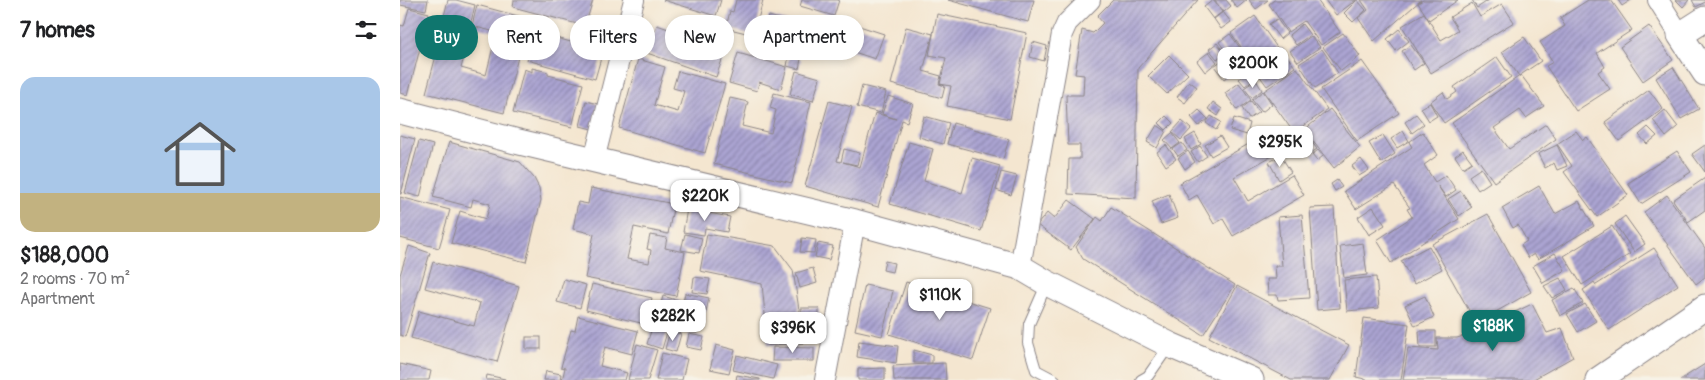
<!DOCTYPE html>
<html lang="en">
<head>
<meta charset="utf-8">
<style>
  :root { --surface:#fff; --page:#f6f6f6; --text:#202124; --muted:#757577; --line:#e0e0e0; --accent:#0f766e }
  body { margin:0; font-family:Pangolin,sans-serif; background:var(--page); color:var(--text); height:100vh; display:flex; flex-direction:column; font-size:19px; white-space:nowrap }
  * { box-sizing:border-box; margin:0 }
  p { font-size:16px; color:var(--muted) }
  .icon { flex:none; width:28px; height:28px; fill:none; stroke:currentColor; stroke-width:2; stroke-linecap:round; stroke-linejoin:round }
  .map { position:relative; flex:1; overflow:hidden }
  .side { display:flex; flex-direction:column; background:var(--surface); width:400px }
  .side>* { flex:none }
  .banner { position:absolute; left:15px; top:15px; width:475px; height:45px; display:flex; gap:10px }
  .price { position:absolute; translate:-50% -42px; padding:0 11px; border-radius:10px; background:#fff; color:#222; font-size:16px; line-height:32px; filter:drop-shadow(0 1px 2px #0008) }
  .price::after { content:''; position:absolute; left:50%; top:30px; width:15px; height:11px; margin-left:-8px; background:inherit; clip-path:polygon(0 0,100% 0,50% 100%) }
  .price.on { background:var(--accent); color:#fff }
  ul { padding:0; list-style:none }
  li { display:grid; align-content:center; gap:10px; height:265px; padding:0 20px }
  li+li { border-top:1px solid var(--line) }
  li span { display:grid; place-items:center; height:155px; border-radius:15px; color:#555 }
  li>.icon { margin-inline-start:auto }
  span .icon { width:90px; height:90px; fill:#fffc; stroke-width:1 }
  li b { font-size:21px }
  h2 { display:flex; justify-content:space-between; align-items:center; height:60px; padding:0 20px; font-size:21px }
  .chip { padding:0 18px; border-radius:22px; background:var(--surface); box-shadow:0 2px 8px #0003; font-size:18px; line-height:45px }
  .chip.on { background:var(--accent); color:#fff }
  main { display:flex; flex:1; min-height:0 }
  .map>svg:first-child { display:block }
</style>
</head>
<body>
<main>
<section class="side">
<h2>7 homes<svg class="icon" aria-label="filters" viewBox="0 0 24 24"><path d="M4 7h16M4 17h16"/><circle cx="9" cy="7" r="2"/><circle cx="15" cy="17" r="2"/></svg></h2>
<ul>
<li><span style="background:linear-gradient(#a9c7e8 75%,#c2b280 0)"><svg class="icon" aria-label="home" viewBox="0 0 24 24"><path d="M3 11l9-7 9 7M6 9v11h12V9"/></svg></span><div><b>$188,000</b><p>2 rooms · 70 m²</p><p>Apartment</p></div></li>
</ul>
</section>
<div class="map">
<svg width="1305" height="380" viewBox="0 0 1305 380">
  <defs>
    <pattern id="building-hatch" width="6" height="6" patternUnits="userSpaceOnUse" patternTransform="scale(1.25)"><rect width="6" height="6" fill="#aba4d2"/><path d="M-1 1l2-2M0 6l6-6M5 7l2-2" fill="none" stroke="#8b85ac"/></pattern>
  </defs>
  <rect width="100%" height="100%" fill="#f7f3e8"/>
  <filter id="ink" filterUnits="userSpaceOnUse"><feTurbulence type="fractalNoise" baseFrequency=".02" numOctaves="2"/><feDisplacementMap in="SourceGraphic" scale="10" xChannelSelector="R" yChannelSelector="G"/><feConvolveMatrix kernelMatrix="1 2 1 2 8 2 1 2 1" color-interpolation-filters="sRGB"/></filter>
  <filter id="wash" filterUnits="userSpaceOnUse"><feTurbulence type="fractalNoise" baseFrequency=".0096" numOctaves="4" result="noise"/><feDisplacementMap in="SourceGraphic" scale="20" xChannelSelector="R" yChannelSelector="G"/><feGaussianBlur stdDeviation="1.12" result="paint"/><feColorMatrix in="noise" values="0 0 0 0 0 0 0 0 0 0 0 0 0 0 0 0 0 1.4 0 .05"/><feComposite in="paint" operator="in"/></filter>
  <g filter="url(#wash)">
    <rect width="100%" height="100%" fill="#f4e6d0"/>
    <g id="blocks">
      <g fill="url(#building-hatch)">
        <path d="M 0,0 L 28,0 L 26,10 L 0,5 Z"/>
        <path d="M 48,0 L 56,0 L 75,5 L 70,26 L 43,20 Z"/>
        <path d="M 114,0 L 193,0 L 185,26 L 113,7 Z"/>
        <path d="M 263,0 L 321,0 L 316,16 Z"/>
        <path d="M 336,0 L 363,0 L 354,35 L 326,28 L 330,11 L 333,12 Z"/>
        <path d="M 402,0 L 439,0 L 434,16 L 400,6 Z"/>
        <path d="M 548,0 L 634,0 L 628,22 Z"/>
        <path d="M 713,0 L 798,0 L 738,68 L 736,198 L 668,194 L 669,159 L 680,159 L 680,145 L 668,145 L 666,95 L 683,95 L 684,75 L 675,74 L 682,30 L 693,33 L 703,23 L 697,16 Z"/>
        <path d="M 813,0 L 822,12 L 813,19 L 804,7 Z"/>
        <path d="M 814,0 L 826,0 L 831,6 L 824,12 Z"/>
        <path d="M 831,0 L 847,0 L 837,8 Z"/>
        <path d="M 849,0 L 868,0 L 856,9 Z"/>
        <path d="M 874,0 L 917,0 L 940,32 L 921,45 L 904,21 L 888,32 L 869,4 Z"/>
        <path d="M 925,0 L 956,0 L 936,15 Z"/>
        <path d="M 957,0 L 966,10 L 953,22 L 944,13 Z"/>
        <path d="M 961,0 L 1021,0 L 974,41 L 958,18 L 968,10 Z"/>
        <path d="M 1023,0 L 1058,0 L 1029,20 L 1018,3 Z"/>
        <path d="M 1072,0 L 1089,0 L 1077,8 Z"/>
        <path d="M 1188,0 L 1211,0 L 1232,30 L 1197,53 L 1205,67 L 1198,72 L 1210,89 L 1176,111 L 1146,66 L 1153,62 L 1140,42 L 1165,26 L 1160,18 Z"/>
        <path d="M 1218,0 L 1231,0 L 1222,6 Z"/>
        <path d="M 1276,0 L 1289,0 L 1283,7 Z"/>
        <path d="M 1292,0 L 1305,0 L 1305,2 L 1296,7 Z"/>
        <path d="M 1072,3 L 1080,17 L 1102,4 L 1114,22 L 1031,73 L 1002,26 L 1024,13 L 1041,40 L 1058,30 L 1050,17 Z"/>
        <path d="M 77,5 L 129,19 L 123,39 L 72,26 Z"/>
        <path d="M 9,8 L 29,13 L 8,95 L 0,93 L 0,25 L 4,26 Z"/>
        <path d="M 823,12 L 831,22 L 821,29 L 814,19 Z"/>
        <path d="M 537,14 L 627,33 L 610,119 L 547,106 L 551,86 L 540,84 L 546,58 L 529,55 Z"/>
        <path d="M 369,16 L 418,30 L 412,52 L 362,37 Z"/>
        <path d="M 855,16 L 878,49 L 854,65 L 831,33 Z"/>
        <path d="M 877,19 L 887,33 L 880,39 L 869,24 Z"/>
        <path d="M 444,21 L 484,34 L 475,59 L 436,46 Z"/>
        <path d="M 45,22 L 72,29 L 61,68 L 86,75 L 96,35 L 122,41 L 104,113 L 26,93 Z"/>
        <path d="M 902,24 L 910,35 L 896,45 L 889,35 Z"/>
        <path d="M 257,25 L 326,49 L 316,77 L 247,53 Z"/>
        <path d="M 1249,26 L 1273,60 L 1243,81 L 1220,47 Z"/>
        <path d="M 506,27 L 533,34 L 523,71 L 541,76 L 539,84 L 545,86 L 542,98 L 491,84 Z"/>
        <path d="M 999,29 L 1009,41 L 996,51 L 987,39 Z"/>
        <path d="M 135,32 L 203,51 L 195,79 L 127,60 Z"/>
        <path d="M 194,33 L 204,35 L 200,47 L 190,44 Z"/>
        <path d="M 943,33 L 960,56 L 941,71 L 923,47 Z"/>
        <path d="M 830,34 L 849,60 L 838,68 L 819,42 Z"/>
        <path d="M 911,36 L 920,47 L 898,62 L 890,51 Z"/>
        <path d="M 1124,37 L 1141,61 L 1119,76 L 1102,52 Z"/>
        <path d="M 633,42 L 647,46 L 644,61 L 630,57 Z"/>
        <path d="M 817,43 L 825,53 L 817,59 L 809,49 Z"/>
        <path d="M 1011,45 L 1024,63 L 1014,70 L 1002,51 Z"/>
        <path d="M 881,48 L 895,67 L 867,86 L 853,67 Z"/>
        <path d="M 922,49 L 938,73 L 915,88 L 899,64 Z"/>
        <path d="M 809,52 L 817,62 L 805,72 L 797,61 Z"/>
        <path d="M 338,53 L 387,67 L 381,89 L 359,82 L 357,91 L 329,83 Z"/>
        <path d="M 769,55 L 788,74 L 767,94 L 748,76 Z"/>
        <path d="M 389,56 L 401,59 L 399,69 L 387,66 Z"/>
        <path d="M 1097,57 L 1111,77 L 1044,123 L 1030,102 L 1043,92 L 1047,99 L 1057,92 L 1054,87 Z"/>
        <path d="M 825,58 L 835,71 L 824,79 L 814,66 Z"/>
        <path d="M 238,59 L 265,67 L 254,105 L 278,112 L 284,91 L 273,88 L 278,71 L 325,84 L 305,153 L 219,128 Z"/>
        <path d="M 962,61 L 999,113 L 957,141 L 921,89 Z"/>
        <path d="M 1273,67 L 1299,109 L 1281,119 L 1256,78 Z"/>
        <path d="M 132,68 L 148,72 L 148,75 L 183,84 L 172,127 L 113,113 L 124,69 L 132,72 Z"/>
        <path d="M 897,68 L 927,109 L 894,133 L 864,91 Z"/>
        <path d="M 852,69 L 858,76 L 845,86 L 839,79 Z"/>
        <path d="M 396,71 L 420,78 L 413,101 L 390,94 Z"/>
        <path d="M 1121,75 L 1144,106 L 1126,118 L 1120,110 L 1094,128 L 1109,149 L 1146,124 L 1156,139 L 1094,182 L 1052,123 Z"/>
        <path d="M 856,80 L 862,90 L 852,98 L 844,88 Z"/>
        <path d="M 789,81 L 797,87 L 785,103 L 777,97 Z"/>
        <path d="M 839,83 L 851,100 L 837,110 L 825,93 Z"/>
        <path d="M 462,86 L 486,92 L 481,113 L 457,107 Z"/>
        <path d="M 1249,90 L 1263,109 L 1219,141 L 1205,122 Z"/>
        <path d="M 863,91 L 872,104 L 862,112 L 852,100 Z"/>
        <path d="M 374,93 L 411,102 L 392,183 L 314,164 L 330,98 L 348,102 L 342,126 L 371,133 L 376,110 L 370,108 Z"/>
        <path d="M 488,96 L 513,104 L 507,122 L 502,120 L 478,207 L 405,186 L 429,101 L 452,107 L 437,161 L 441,162 L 444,149 L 460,153 L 457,165 L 443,162 L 460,167 L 475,113 L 496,119 L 482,114 Z"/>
        <path d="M 186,101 L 198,104 L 192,129 L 180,126 Z"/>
        <path d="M 851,101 L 859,112 L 849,119 L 842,108 Z"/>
        <path d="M 813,102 L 822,109 L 818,116 L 808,109 Z"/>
        <path d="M 1030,103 L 1037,116 L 1029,121 L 1021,108 Z"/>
        <path d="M 930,109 L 960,147 L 934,168 L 904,130 Z"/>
        <path d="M 799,110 L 808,119 L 799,126 L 791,117 Z"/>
        <path d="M 1265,110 L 1278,127 L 1266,137 L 1253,120 Z"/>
        <path d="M 1016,114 L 1024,124 L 1012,133 L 1005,122 Z"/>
        <path d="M 524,116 L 549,123 L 543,144 L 519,137 Z"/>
        <path d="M 766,116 L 773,123 L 766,130 L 759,123 Z"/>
        <path d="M 811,116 L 821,122 L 816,130 L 806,123 Z"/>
        <path d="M 834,118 L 850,123 L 847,135 L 830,130 Z"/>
        <path d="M 782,121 L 791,129 L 781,140 L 772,132 Z"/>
        <path d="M 553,123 L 609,139 L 603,159 L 547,144 Z"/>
        <path d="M 757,125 L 766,131 L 757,148 L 747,142 Z"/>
        <path d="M 1248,127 L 1257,136 L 1247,144 L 1239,135 Z"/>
        <path d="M 1003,131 L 1009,141 L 997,148 L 991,139 Z"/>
        <path d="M 1176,131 L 1183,140 L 1187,137 L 1228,195 L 1197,217 L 1164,172 L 1172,166 L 1157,144 Z"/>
        <path d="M 1023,132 L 1038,155 L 1024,165 L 1035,182 L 1046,175 L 1056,190 L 1046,197 L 1038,186 L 1059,219 L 991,263 L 977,240 L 1012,217 L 1007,209 L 1010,208 L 994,185 L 956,209 L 944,191 L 1012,147 L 1009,142 Z"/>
        <path d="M 772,133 L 780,143 L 772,149 L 764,140 Z"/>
        <path d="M 795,133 L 801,144 L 791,150 L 785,139 Z"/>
        <path d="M 868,133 L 879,152 L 834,177 L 848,201 L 892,175 L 904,195 L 833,236 L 823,219 L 814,224 L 797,195 L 789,200 L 780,183 Z"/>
        <path d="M 0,135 L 15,139 L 1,194 L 0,194 Z"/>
        <path d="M 983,135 L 995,154 L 981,163 L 969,143 Z"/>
        <path d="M 820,136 L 827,147 L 811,156 L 805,145 Z"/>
        <path d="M 19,141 L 33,145 L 20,197 L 5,193 Z"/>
        <path d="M 911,141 L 917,149 L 911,153 L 905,146 Z"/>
        <path d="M 49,142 L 120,162 L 134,178 L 139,188 L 141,200 L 126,262 L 51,243 L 60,211 L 86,219 L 90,204 L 73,199 L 71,207 L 33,197 Z"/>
        <path d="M 509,142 L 533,149 L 524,181 L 562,193 L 572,158 L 600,166 L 581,231 L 490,204 Z"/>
        <path d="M 782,143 L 787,150 L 778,156 L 773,149 Z"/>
        <path d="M 766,145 L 776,159 L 766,166 L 757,152 Z"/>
        <path d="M 1157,145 L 1167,166 L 1157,170 L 1154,163 L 1145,168 L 1138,154 Z"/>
        <path d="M 1305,145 L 1305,172 L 1292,154 Z"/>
        <path d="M 800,146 L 807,156 L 798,162 L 791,152 Z"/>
        <path d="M 918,150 L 923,156 L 917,161 L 912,155 Z"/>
        <path d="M 1063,150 L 1072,162 L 1063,168 L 1055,156 Z"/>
        <path d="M 788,151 L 795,162 L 785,169 L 778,158 Z"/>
        <path d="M 1277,151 L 1291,172 L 1241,204 L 1228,183 Z"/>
        <path d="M 881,156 L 891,172 L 879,180 L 869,162 Z"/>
        <path d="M 961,159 L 969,170 L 959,176 L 952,166 Z"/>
        <path d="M 1081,168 L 1090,182 L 1078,190 L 1069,176 Z"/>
        <path d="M 601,172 L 617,176 L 611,195 L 596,190 Z"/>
        <path d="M 1305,178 L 1305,210 L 1288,222 L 1273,200 Z"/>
        <path d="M 937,180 L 942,187 L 935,191 L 931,184 Z"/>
        <path d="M 1139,186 L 1155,214 L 1179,201 L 1194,226 L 1138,259 L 1134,254 L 1128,258 L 1121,245 L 1127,241 L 1118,225 L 1113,228 L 1102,208 Z"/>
        <path d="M 191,188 L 274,204 L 268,234 L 234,227 L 227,259 L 249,263 L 251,250 L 247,249 L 250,235 L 267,238 L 265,248 L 285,252 L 276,296 L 185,278 L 194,234 L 173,229 L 178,202 L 188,204 Z"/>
        <path d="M 1061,191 L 1072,207 L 1059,216 L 1048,199 Z"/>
        <path d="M 769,194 L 778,218 L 761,224 L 752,201 Z"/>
        <path d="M 1267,195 L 1305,248 L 1305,277 L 1296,284 L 1244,212 Z"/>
        <path d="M 0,197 L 50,210 L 39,248 L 0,238 Z"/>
        <path d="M 669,200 L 695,219 L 671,250 L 637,225 L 647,213 L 654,219 Z"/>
        <path d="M 711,207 L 835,285 L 803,335 L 683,259 L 676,247 L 697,217 L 702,221 Z"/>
        <path d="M 934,207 L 940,308 L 917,310 L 910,208 Z"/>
        <path d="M 973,207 L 985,225 L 969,235 L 958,217 Z"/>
        <path d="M 287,209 L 330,217 L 327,232 L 305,228 L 304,235 L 283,232 Z"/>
        <path d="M 1088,214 L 1131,292 L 1076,323 L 1032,244 Z"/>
        <path d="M 902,215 L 909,298 L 878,300 L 877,295 L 868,295 L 867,279 L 876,279 L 875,266 L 882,266 L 878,217 Z"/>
        <path d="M 1225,216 L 1245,244 L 1234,252 L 1215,224 Z"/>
        <path d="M 1212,226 L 1230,254 L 1182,285 L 1164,256 Z"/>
        <path d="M 285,234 L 302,238 L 299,253 L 281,250 Z"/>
        <path d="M 307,234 L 375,246 L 393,270 L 404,343 L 368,345 L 362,284 L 300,271 Z"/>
        <path d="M 402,238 L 416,240 L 414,253 L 400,252 Z"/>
        <path d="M 418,243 L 433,246 L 429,260 L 415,257 Z"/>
        <path d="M 963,243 L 967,275 L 944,278 L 940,246 Z"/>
        <path d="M 9,246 L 30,253 L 5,337 L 0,335 L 0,275 Z"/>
        <path d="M 1029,246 L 1042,269 L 1014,284 L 1001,261 Z"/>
        <path d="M 1254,248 L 1278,285 L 1209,330 L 1183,290 L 1194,282 L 1196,285 Z"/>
        <path d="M 1155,253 L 1165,270 L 1143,283 L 1133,266 Z"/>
        <path d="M 485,261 L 494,263 L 492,272 L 483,270 Z"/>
        <path d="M 33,262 L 119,286 L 97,362 L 11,338 L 19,311 L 74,326 L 80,303 L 25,288 Z"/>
        <path d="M 413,268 L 417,283 L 400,288 L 396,273 Z"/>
        <path d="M 294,277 L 310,279 L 307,294 L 292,292 Z"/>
        <path d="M 976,277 L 979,308 L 947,311 L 944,280 Z"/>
        <path d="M 1160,278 L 1167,290 L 1152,298 L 1144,286 Z"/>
        <path d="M 164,279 L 186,285 L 180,308 L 157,302 Z"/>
        <path d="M 506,282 L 590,308 L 573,360 L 489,334 Z"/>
        <path d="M 192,284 L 252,298 L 245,324 L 186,310 Z"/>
        <path d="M 465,285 L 493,291 L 482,336 L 455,330 Z"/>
        <path d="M 837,286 L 949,345 L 930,380 L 891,380 L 809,337 Z"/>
        <path d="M 1174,288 L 1183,303 L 1160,316 L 1152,300 Z"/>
        <path d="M 285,293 L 309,298 L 306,312 L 282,307 Z"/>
        <path d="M 263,296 L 280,301 L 278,310 L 281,311 L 277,327 L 256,322 Z"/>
        <path d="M 1025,296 L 1034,317 L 1015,326 L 1005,305 Z"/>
        <path d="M 1132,304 L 1147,333 L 1162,328 L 1173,357 L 1132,380 L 1003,380 L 1008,348 L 1038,350 L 1037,338 L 1057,338 L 1080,331 L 1079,326 L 1095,319 L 1099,324 L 1103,322 L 1102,318 Z"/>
        <path d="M 1185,304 L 1196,321 L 1178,332 L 1167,314 Z"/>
        <path d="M 401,308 L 419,308 L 419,321 L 402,322 Z"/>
        <path d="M 285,310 L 301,314 L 297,333 L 280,329 Z"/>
        <path d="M 178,316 L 238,331 L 232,354 L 205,347 L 200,366 L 227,373 L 225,380 L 162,380 L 165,368 L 161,367 L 171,330 L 175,331 Z"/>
        <path d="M 964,318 L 1009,324 L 1001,380 L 965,380 L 965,379 L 956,377 Z"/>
        <path d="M 253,324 L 268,329 L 262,349 L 247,344 Z"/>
        <path d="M 270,331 L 281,334 L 276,352 L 265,349 Z"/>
        <path d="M 1019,331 L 1036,331 L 1036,347 L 1020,347 Z"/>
        <path d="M 289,334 L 304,337 L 301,350 L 286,347 Z"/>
        <rect x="126" y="337" width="15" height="12"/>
        <path d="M 459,341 L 498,346 L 496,363 L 457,357 Z"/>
        <path d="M 237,344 L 257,350 L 248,380 L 228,380 Z"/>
        <path d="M 316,345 L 335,350 L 329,373 L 310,369 Z"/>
        <path d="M 373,347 L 414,348 L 414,361 L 372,361 Z"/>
        <path d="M 514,350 L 532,355 L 532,363 L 514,363 Z"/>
        <path d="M 262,353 L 287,359 L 282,380 L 256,380 Z"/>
        <path d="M 337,355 L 377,365 L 373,379 L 333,370 Z"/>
        <path d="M 545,363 L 546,380 L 494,380 L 493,366 Z"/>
        <path d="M 0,364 L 31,371 L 29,380 L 0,380 Z"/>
        <path d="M 1305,364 L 1305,380 L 1280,380 Z"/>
        <path d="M 485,368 L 485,380 L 458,380 L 458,369 Z"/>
        <path d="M 146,371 L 161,374 L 160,380 L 144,380 Z"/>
        <path d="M 87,375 L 105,379 L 105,380 L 86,380 Z"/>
        <path d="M 337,375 L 360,379 L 360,380 L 336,380 Z"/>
      </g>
    </g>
  </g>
  <g filter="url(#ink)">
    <use href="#blocks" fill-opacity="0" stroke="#8b8486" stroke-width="1"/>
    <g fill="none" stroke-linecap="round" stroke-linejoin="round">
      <defs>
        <g id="service">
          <path d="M 647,283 L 629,324 L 628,343 L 636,370 L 655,380"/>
          <path d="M 741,380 L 748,376 L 769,346"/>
        </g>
        <g id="minor">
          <path d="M 1258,0 L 1280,35"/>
          <path d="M 194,160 L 234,0"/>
          <path d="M 620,267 L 662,34 L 667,23 L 690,0"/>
          <path d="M 425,380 L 455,222"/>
        </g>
        <g id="tertiary">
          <path d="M 1305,19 L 1280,35 L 1305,73"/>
          <path d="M 0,111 L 115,141 L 455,222 L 620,267 L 647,283 L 770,345 L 851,380"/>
          <path d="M 1198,380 L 1305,307"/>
        </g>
      </defs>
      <use href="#service" stroke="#8b8486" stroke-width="12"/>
      <use href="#minor" stroke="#8b8486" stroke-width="22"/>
      <use href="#tertiary" stroke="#8b8486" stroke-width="27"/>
      <use href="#service" stroke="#fff" stroke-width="10"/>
      <use href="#minor" stroke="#fff" stroke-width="20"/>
      <use href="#tertiary" stroke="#fff" stroke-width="25"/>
    </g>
  </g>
</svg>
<b class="price" style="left:853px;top:89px">$200K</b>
<b class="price" style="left:880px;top:168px">$295K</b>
<b class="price" style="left:305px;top:222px">$220K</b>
<b class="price" style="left:540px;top:321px">$110K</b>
<b class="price" style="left:273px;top:342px">$282K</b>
<b class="price on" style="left:1093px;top:352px">$188K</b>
<b class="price" style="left:393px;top:354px">$396K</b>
<div class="banner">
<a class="chip on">Buy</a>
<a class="chip">Rent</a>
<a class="chip">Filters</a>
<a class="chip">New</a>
<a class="chip">Apartment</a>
</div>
</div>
</main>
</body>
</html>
